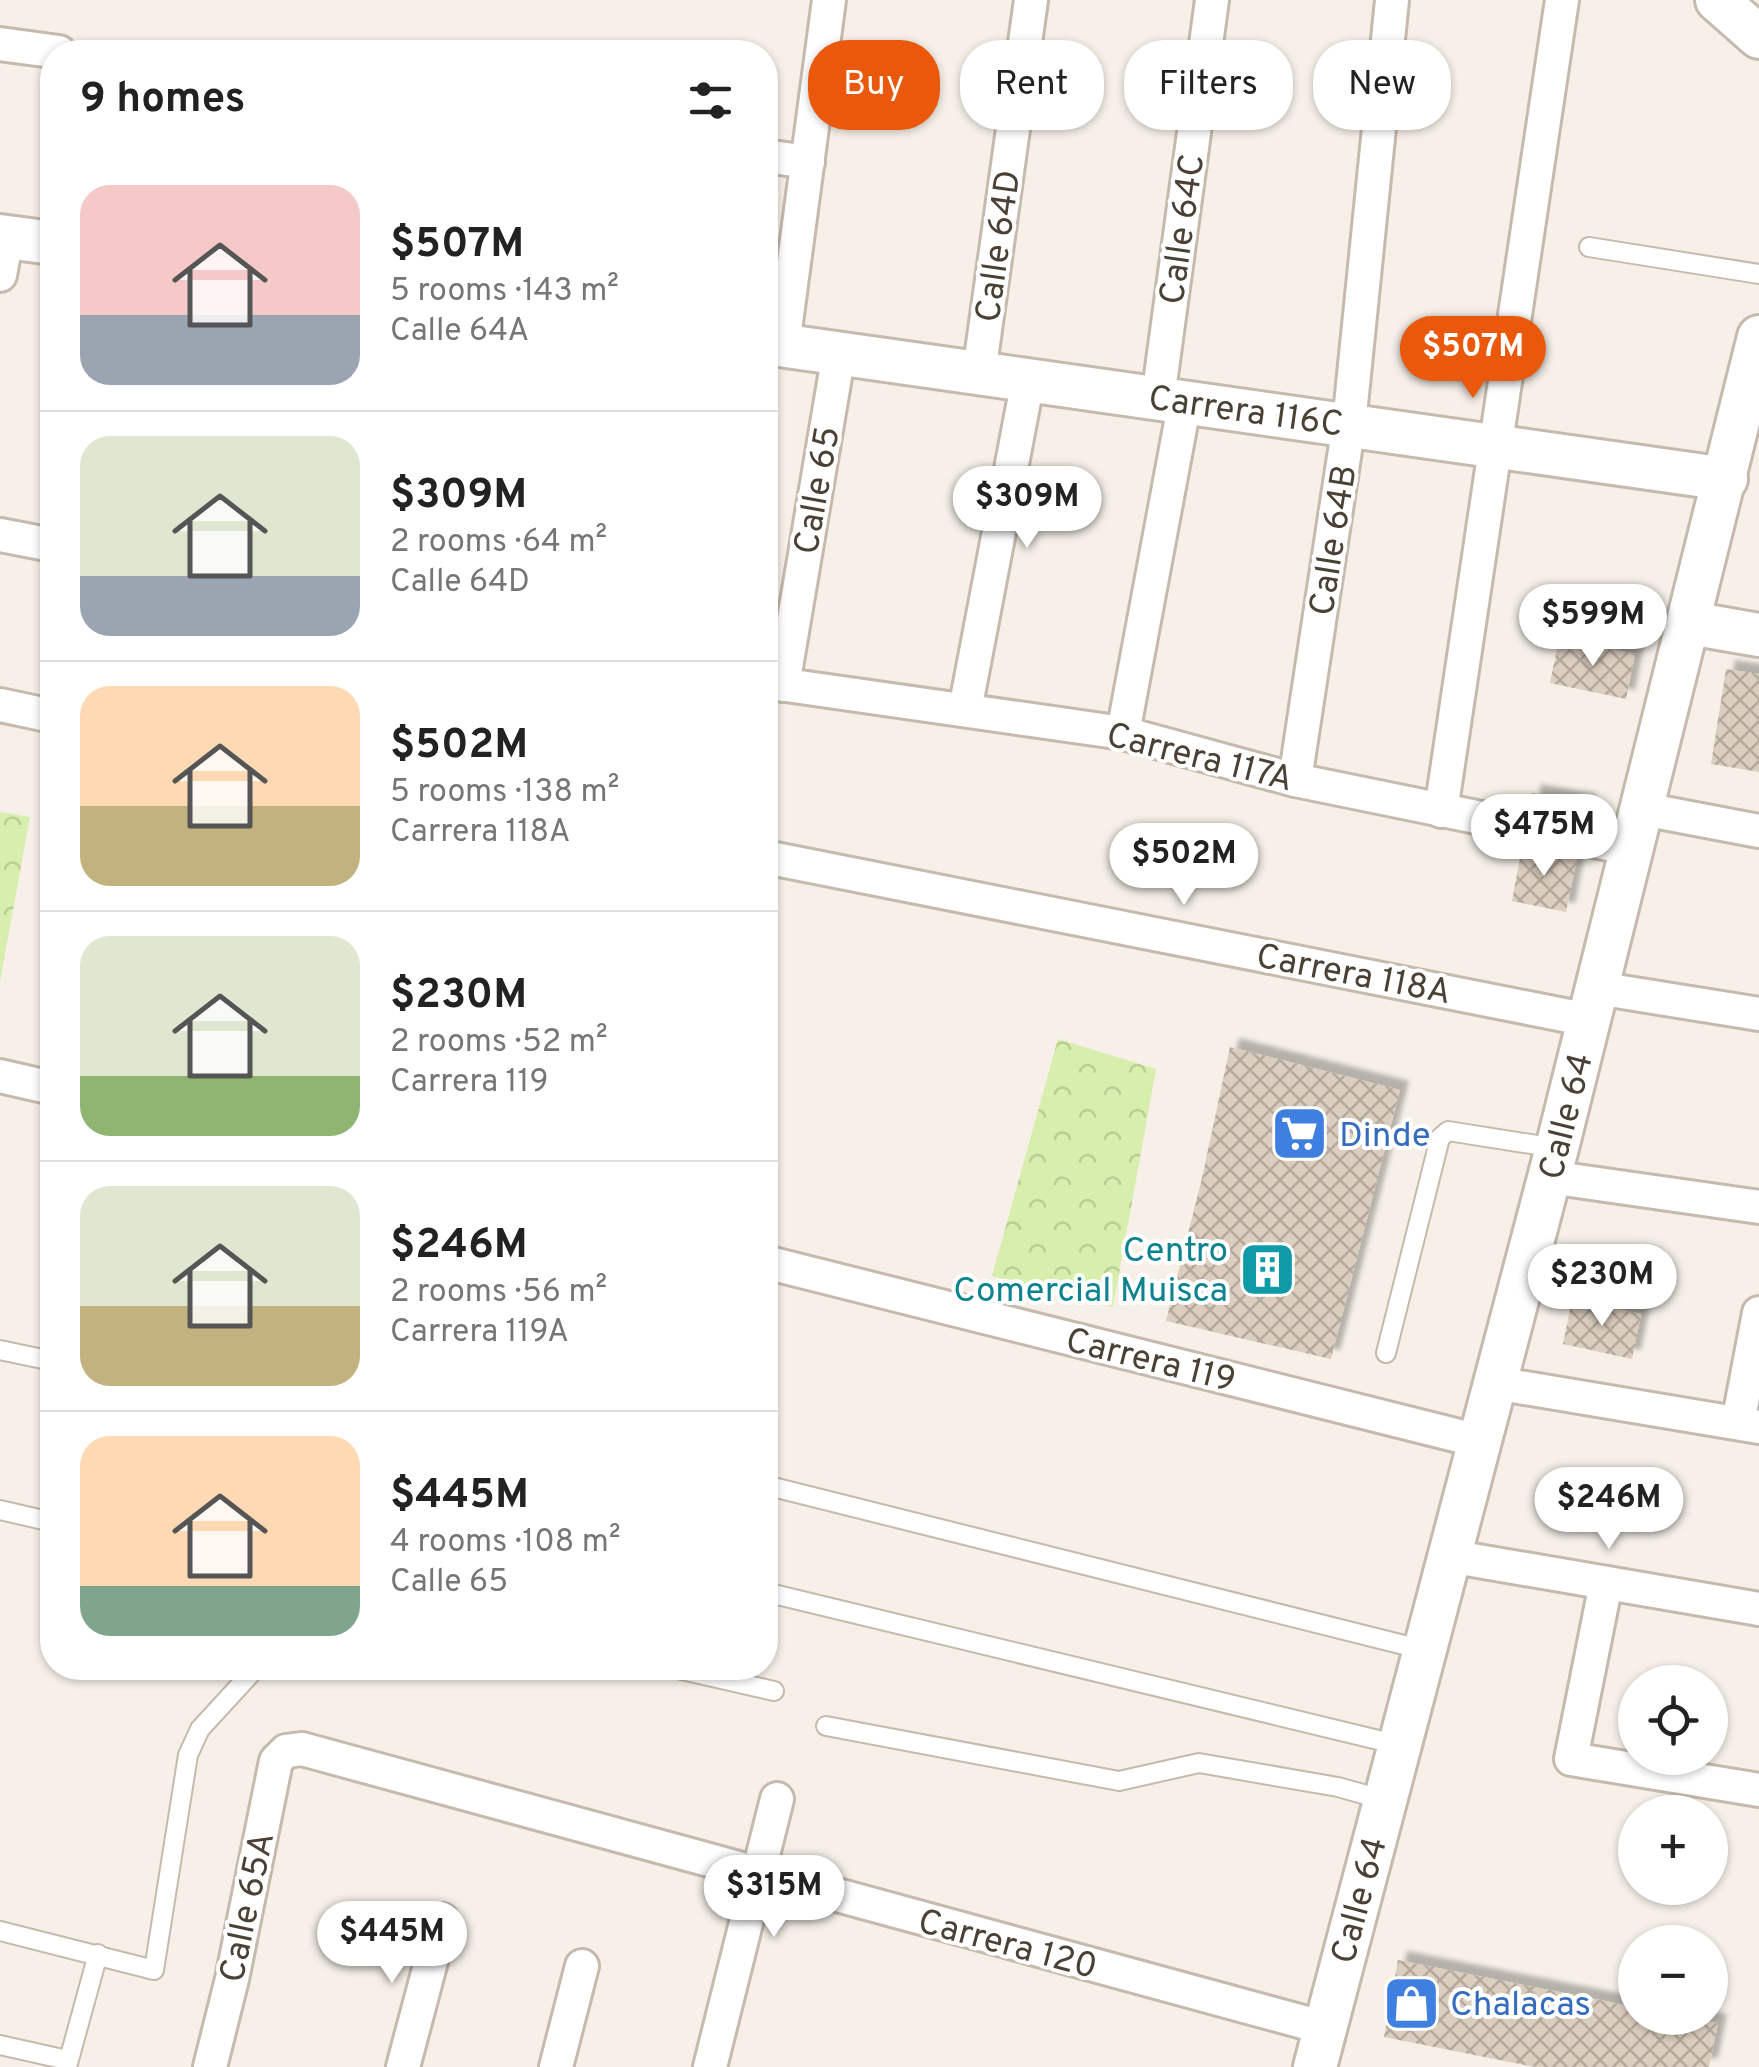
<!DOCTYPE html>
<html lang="en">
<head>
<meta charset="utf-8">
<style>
  :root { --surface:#fff; --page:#f2f2f2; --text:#222; --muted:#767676; --line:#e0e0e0; --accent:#ea580c }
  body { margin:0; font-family:Overpass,sans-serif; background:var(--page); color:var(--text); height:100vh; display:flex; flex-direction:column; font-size:38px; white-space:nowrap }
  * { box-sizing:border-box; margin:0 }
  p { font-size:32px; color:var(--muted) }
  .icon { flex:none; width:55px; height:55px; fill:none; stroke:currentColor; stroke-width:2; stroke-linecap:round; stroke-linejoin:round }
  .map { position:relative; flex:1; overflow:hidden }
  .details { position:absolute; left:40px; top:40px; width:738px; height:1640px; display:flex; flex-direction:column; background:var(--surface); border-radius:40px; box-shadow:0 2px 8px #0004 }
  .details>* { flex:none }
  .top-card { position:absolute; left:808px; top:40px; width:800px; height:90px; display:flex; gap:20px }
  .buttons { position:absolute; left:1618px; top:1665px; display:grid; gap:20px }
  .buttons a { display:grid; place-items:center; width:110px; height:110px; border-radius:50%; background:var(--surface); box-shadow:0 2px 8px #0004; font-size:50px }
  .price { position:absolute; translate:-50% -85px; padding:0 22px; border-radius:35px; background:#fff; color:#222; font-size:32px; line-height:65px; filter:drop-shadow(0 2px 5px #0008) }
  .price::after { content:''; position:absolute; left:50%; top:60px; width:30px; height:22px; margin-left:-15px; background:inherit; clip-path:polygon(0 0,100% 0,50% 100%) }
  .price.selected { background:var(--accent); color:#fff }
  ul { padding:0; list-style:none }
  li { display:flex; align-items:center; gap:30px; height:250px; padding:0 40px }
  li+li { border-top:2px solid var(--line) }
  li span { display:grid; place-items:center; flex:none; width:280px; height:200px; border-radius:30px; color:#555 }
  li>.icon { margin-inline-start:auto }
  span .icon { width:120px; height:120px; fill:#fffc; stroke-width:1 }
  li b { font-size:42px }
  h2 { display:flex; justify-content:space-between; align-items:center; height:120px; padding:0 40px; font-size:42px }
  .chip { padding:0 35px; border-radius:40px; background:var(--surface); box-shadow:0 2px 8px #0004; font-size:35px; line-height:90px }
  .chip.selected { background:var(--accent); color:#fff }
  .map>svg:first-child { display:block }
</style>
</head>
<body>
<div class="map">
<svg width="1759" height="2067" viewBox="0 0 1759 2067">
  <defs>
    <pattern id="park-crowns" width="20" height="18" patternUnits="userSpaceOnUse" patternTransform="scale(2.5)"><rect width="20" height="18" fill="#d7eead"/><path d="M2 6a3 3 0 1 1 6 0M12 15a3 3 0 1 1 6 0" fill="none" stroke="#bacd95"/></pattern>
    <pattern id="building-cross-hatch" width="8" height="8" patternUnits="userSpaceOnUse" patternTransform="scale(2.5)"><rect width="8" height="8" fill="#dccebf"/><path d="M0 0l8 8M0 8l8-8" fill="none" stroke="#b4a99c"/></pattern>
    <filter id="shadow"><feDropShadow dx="9" dy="-9" stdDeviation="2.5" flood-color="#0004"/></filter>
  </defs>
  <rect width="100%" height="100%" fill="#f6f0e8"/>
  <g fill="url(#park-crowns)">
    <path d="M 0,812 L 30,817 L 0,981 Z"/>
    <path d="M 1058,1039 L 1156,1069 L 1113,1307 L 992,1276 Z"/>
  </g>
  <g fill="url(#building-cross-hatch)" filter="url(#shadow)">
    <path d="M 1559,639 L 1635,654 L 1626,699 L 1550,683 Z"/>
    <path d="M 1726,669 L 1759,674 L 1759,772 L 1711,764 Z"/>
    <path d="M 1532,793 L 1587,803 L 1584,819 L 1530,807 Z"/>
    <path d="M 1522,847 L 1577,858 L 1566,912 L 1512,901 Z"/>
    <path d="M 1230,1047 L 1400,1090 L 1331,1359 L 1166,1321 L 1202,1178 Z"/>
    <path d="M 1572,1300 L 1641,1314 L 1632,1359 L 1563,1344 Z"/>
    <path d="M 1398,1960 L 1635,2007 L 1635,2018 L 1691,2018 L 1718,2023 L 1709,2067 L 1535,2067 L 1384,2037 Z"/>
  </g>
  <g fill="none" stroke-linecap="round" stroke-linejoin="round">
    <defs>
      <g id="service">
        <path d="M 1589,247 L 1759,274"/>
        <path d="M 0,1350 L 52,1361"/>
        <path d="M 1386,1353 L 1440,1138 L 1448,1131 L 1556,1148"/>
        <path d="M 765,1485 L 1424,1650"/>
        <path d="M 0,1510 L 52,1522"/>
        <path d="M 765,1592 L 1399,1745"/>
        <path d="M 673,1668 L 774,1691"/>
        <path d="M 826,1726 L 1119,1781 L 1199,1763 L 1338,1787 L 1384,1800"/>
        <path d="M 0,1931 L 154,1970 L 188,1755 L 200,1729 L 256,1668"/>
        <path d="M 0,2045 L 67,2060"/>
        <path d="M 67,2067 L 98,1954"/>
      </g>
      <g id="minor">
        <path d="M 0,44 L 59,52"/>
        <path d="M 765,156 L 808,162"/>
        <path d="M 0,275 L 7,237"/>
        <path d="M 783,345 L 829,0"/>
        <path d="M 979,373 L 1031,0"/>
        <path d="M 1158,398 L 1212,0"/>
        <path d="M 0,535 L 52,545"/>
        <path d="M 765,682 L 1123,733 L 1295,780 L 1633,849"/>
        <path d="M 783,685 L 839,353"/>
        <path d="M 0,705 L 52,716"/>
        <path d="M 965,710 L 1028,380"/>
        <path d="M 1123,733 L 1185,401"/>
        <path d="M 1295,780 L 1349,424 L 1392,0"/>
        <path d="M 1643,809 L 1759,831"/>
        <path d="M 1441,811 L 1562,0"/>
        <path d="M 765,857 L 1589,1020"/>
        <path d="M 1597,988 L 1759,1014"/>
        <path d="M 0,1076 L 52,1088"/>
        <path d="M 1549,1177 L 1759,1207"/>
        <path d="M 765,1262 L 1479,1441"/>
        <path d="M 1495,1383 L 1759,1427"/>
        <path d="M 1738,1423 L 1759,1313"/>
        <path d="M 1449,1556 L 1759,1609"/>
        <path d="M 1606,1583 L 1571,1759 L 1759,1790"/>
        <path d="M 210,2067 L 232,1979 L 276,1761 L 286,1751 L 302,1749 L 1325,2028"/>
        <path d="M 403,2067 L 442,1920"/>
        <path d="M 556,2067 L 582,1966"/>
        <path d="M 710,2067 L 777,1799"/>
      </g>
      <g id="tertiary">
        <path d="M 1717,0 L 1759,37"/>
        <path d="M 0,236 L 52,243"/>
        <path d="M 765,343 L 1726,479"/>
        <path d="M 1690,623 L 1759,635"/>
        <path d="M 1315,2067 L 1557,1148 L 1759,337"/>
      </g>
    </defs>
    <use href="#service" stroke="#c5baad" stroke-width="22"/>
    <use href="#minor" stroke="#c5baad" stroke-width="38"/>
    <use href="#tertiary" stroke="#c5baad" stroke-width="48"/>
    <use href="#service" stroke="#fff" stroke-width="18"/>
    <use href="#minor" stroke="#fff" stroke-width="32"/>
    <use href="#tertiary" stroke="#fff" stroke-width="42"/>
  </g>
  <defs>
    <symbol id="supermarket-square" viewBox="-11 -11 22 22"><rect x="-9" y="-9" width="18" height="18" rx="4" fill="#3f7fe0" stroke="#fff"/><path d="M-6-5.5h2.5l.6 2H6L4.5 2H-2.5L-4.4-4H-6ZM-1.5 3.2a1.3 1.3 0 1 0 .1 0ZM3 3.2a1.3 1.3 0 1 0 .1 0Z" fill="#fff"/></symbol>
    <symbol id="building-square" viewBox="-11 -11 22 22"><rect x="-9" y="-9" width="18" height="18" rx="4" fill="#0f9aa8" stroke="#fff"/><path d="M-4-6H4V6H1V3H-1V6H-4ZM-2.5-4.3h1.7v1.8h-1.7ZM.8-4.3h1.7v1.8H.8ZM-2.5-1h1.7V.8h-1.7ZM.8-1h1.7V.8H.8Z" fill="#fff"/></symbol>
    <symbol id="shop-square" viewBox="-11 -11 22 22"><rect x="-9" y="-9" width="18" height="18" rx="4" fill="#3f7fe0" stroke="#fff"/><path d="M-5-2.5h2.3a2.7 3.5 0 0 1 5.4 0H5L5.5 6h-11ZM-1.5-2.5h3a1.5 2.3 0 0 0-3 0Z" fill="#fff"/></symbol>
  </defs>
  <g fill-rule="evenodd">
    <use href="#supermarket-square" x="1268" y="1102" width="63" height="63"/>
    <use href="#building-square" x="1236" y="1238" width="63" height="63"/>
    <use href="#shop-square" x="1380" y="1972" width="63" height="63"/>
  </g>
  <g text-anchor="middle" stroke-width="8" stroke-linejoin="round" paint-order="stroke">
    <g font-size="35" fill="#4a4036" stroke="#fff">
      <text transform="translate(1181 229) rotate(-82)" y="12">Calle 64C</text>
      <text transform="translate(997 246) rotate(-82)" y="12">Calle 64D</text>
      <text transform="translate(1246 410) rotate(8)" y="12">Carrera 116C</text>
      <text transform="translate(816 490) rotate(-80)" y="12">Calle 65</text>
      <text transform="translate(1332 540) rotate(-81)" y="12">Calle 64B</text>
      <text transform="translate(1200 756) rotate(14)" y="12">Carrera 117A</text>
      <text transform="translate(1354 973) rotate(11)" y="12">Carrera 118A</text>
      <text transform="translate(1565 1116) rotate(-76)" y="12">Calle 64</text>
      <text transform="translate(1151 1359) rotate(14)" y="12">Carrera 119</text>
      <text transform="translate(1358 1900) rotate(-75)" y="12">Calle 64</text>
      <text transform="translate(246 1907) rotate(-78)" y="12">Calle 65A</text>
      <text transform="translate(1008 1943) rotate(15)" y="12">Carrera 120</text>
    </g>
    <g font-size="35" fill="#366cbe" stroke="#fff" text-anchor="start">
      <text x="1339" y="1146">Dinde</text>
      <text x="1450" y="2015">Chalacas</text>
    </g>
    <g font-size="35" fill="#0d838f" stroke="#fff" text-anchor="end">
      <text x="1228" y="1261">Centro<tspan x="1228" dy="40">Comercial Muisca</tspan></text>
    </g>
  </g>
</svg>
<div class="buttons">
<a><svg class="icon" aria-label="locate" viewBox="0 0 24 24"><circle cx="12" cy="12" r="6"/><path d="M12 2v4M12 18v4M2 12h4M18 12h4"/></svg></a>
<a>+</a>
<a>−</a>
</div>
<b class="price selected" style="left:1473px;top:401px">$507M</b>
<b class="price" style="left:1027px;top:551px">$309M</b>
<b class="price" style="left:1593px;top:669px">$599M</b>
<b class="price" style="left:1544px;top:879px">$475M</b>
<b class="price" style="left:1184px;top:908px">$502M</b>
<b class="price" style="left:1602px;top:1329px">$230M</b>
<b class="price" style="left:1609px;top:1552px">$246M</b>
<b class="price" style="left:774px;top:1940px">$315M</b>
<b class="price" style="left:392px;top:1986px">$445M</b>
<div class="top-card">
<a class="chip selected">Buy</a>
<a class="chip">Rent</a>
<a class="chip">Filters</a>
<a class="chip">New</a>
</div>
<section class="details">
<h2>9 homes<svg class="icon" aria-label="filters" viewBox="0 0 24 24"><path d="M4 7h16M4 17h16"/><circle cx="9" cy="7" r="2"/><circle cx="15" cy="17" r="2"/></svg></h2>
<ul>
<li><span style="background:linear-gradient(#f6c9c9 65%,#9aa5b1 0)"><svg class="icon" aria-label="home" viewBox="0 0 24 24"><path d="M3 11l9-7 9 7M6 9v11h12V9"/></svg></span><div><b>$507M</b><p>5 rooms · 143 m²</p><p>Calle 64A</p></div></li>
<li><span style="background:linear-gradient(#dfe7d0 70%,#9aa5b1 0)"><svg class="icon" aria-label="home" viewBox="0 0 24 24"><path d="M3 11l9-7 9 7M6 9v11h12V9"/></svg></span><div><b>$309M</b><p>2 rooms · 64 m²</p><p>Calle 64D</p></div></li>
<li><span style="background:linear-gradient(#ffd9b3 60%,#c2b280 0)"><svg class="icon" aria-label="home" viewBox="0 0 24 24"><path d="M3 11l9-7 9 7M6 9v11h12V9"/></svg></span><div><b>$502M</b><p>5 rooms · 138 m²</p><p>Carrera 118A</p></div></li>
<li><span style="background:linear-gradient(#dfe7d0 70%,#8fb573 0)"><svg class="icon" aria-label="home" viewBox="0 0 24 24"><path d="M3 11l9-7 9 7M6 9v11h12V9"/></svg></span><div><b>$230M</b><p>2 rooms · 52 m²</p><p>Carrera 119</p></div></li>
<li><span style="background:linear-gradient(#dfe7d0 60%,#c2b280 0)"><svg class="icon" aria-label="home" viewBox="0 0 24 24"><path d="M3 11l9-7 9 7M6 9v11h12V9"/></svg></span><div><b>$246M</b><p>2 rooms · 56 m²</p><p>Carrera 119A</p></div></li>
<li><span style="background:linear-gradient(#ffd9b3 75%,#7fa58c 0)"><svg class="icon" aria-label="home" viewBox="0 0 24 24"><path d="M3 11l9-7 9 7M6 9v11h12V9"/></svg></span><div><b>$445M</b><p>4 rooms · 108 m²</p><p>Calle 65</p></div></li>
</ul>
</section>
</div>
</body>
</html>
